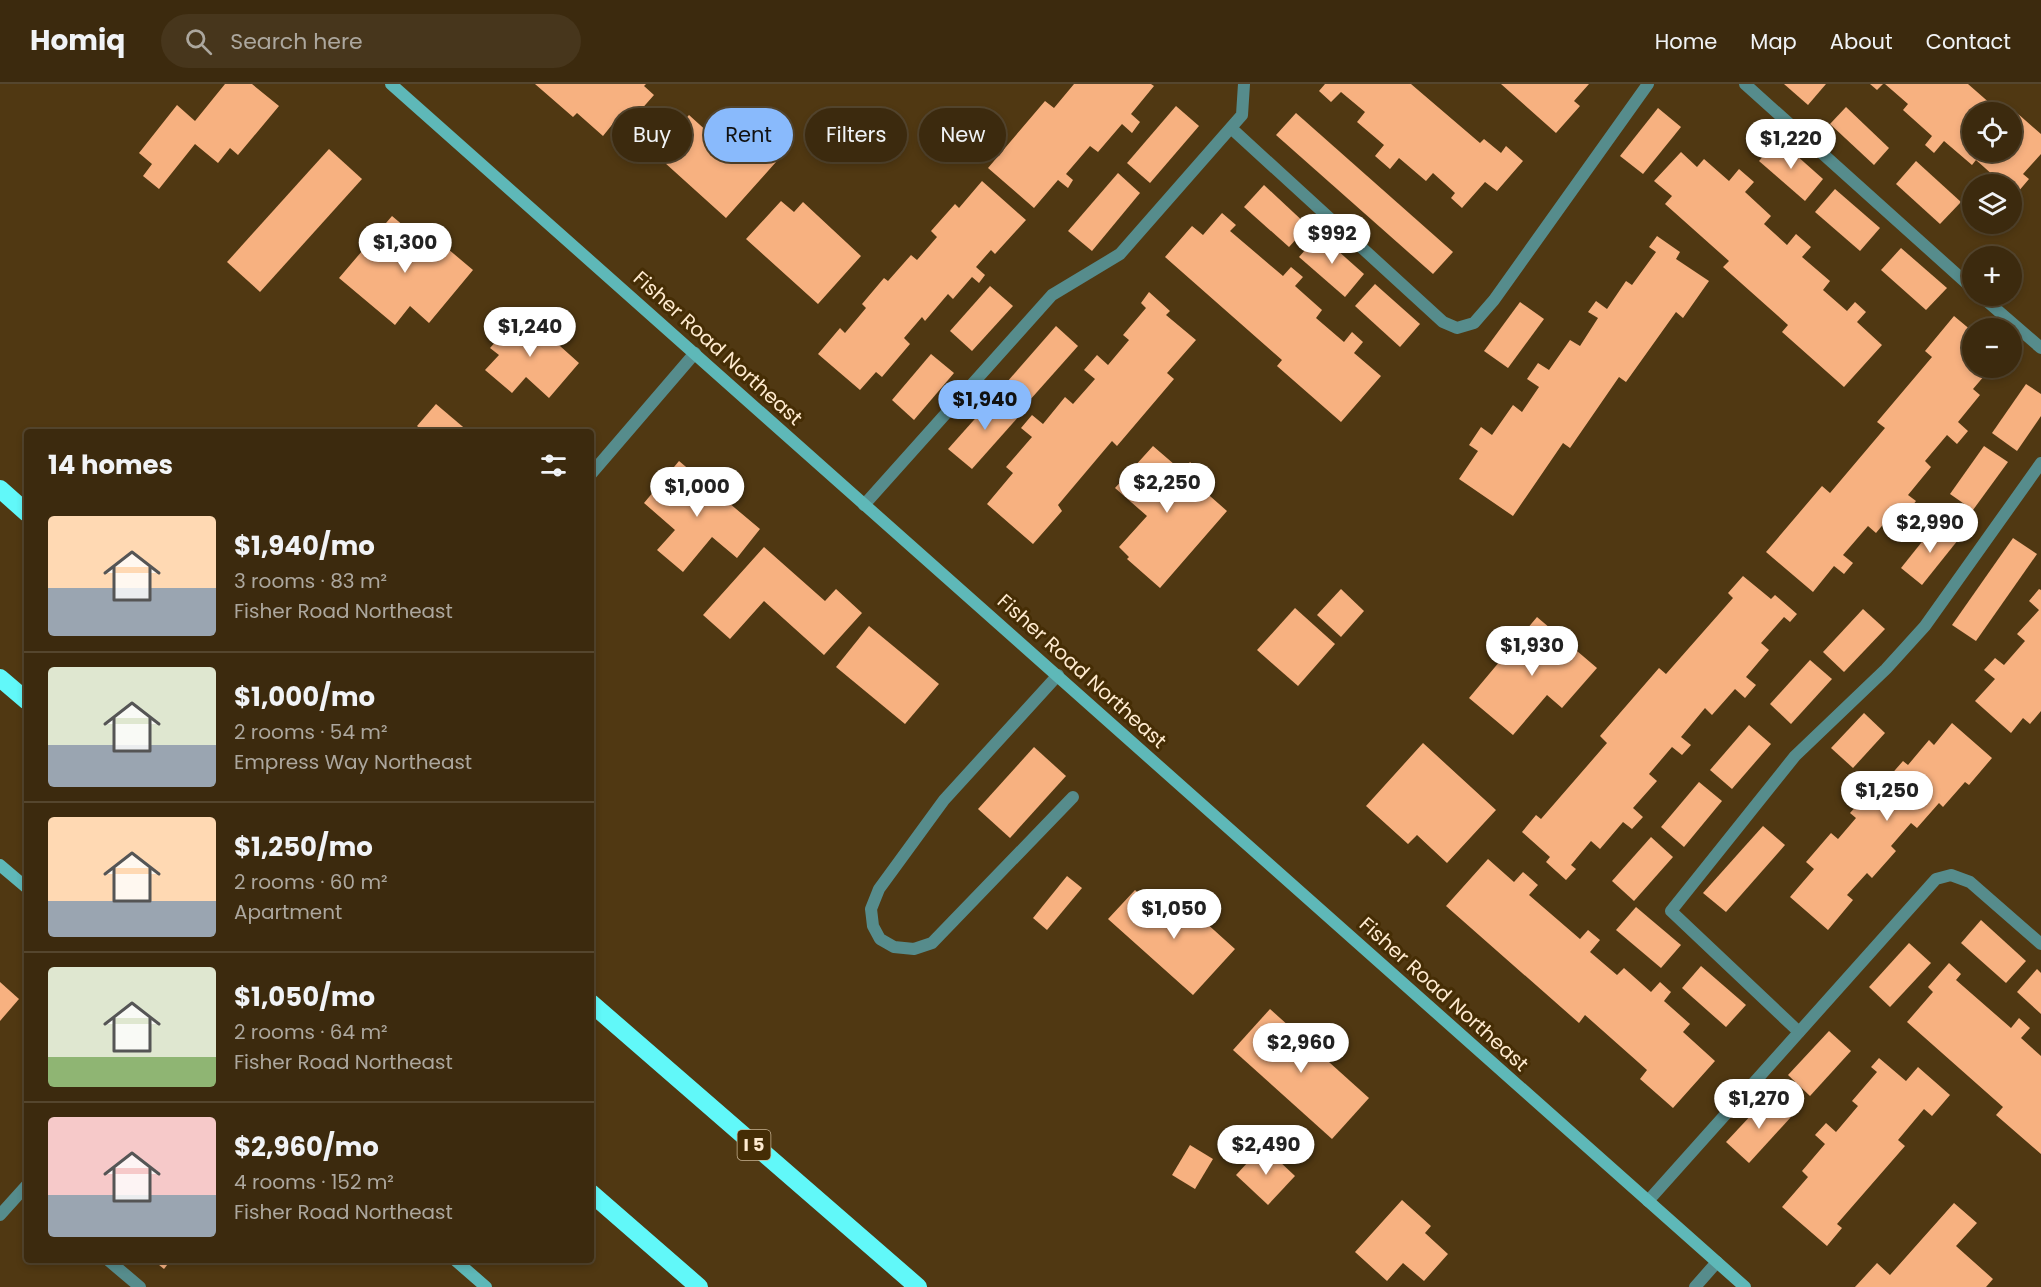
<!DOCTYPE html>
<html lang="en">
<head>
<meta charset="utf-8">
<style>
  :root { --surface:#3c2a0e; --page:#47361c; --text:#f1f3f6; --muted:#aca79e; --line:#55462e; --accent:#89bafc }
  body { margin:0; font-family:Poppins,sans-serif; background:var(--page); color:var(--text); height:100vh; display:flex; flex-direction:column; font-size:22px; white-space:nowrap }
  * { box-sizing:border-box; margin:0 }
  p { font-size:20px; color:var(--muted) }
  .icon { flex:none; width:33px; height:33px; fill:none; stroke:currentColor; stroke-width:2; stroke-linecap:round; stroke-linejoin:round }
  .map { position:relative; flex:1; overflow:hidden }
  .sheet { position:absolute; left:24px; top:345px; width:570px; height:834px; display:flex; flex-direction:column; background:var(--surface); border-radius:6px; box-shadow:0 3px 9px #0003,0 0 0 2px var(--line) }
  .sheet>* { flex:none }
  .hud { position:absolute; left:612px; top:24px; width:570px; height:54px; display:flex; gap:12px }
  .fabs { position:absolute; left:1962px; top:18px; display:grid; gap:12px }
  .fabs a { display:grid; place-items:center; width:60px; height:60px; border-radius:50%; background:var(--surface); box-shadow:0 3px 9px #0003,0 0 0 2px var(--line); font-size:30px }
  .price { position:absolute; translate:-50% -51px; padding:0 14px; border-radius:21px; background:#fff; color:#222; font-size:20px; line-height:39px; filter:drop-shadow(0 2px 3px #0008) }
  .price::after { content:''; position:absolute; left:50%; top:36px; width:18px; height:14px; margin-left:-9px; background:inherit; clip-path:polygon(0 0,100% 0,50% 100%) }
  .price.active { background:var(--accent); color:#111 }
  ul { padding:0; list-style:none }
  li { display:flex; align-items:center; gap:18px; height:150px; padding:0 24px }
  li+li { border-top:2px solid var(--line) }
  li span { display:grid; place-items:center; flex:none; width:168px; height:120px; border-radius:6px; color:#555 }
  li>.icon { margin-inline-start:auto }
  span .icon { width:72px; height:72px; fill:#fffc; stroke-width:1 }
  li b { font-size:26px }
  h2 { display:flex; justify-content:space-between; align-items:center; height:72px; padding:0 24px; font-size:26px }
  .chip { padding:0 21px; border-radius:27px; background:var(--surface); box-shadow:0 3px 9px #0003,0 0 0 2px var(--line); font-size:21px; line-height:54px }
  .chip.active { background:var(--accent); color:#111 }
  header { display:flex; align-items:center; gap:36px; box-sizing:border-box; height:84px; padding:0 30px; background:var(--surface); border-bottom:2px solid var(--line) }
  header strong { font-size:28px }
  nav { display:flex; gap:33px; margin-inline-start:auto; font-size:21px }
  .search { width:420px; height:54px; background:var(--page); display:flex; align-items:center; gap:15px; box-sizing:border-box; padding:0 21px; border-radius:33px; color:var(--muted); font-size:22px }
  .map>svg:first-child { display:block }
</style>
</head>
<body>
<header>
<strong>Homiq</strong>
<div class="search"><svg class="icon" aria-label="search" viewBox="0 0 24 24"><circle cx="10" cy="10" r="6"/><path d="M15 15l6 6"/></svg>Search here</div>
<nav><a>Home</a><a>Map</a><a>About</a><a>Contact</a></nav>
</header>
<div class="map">
<svg width="2041" height="1203" viewBox="0 0 2041 1203">
  <rect width="100%" height="100%" fill="#503812"/>
  <g fill="#f7b180">
    <path d="M 225,0 L 252,0 L 279,22 L 238,71 L 230,64 L 218,79 L 195,60 L 159,105 L 143,92 L 152,80 L 139,69 L 177,21 L 195,37 Z"/>
    <path d="M 535,0 L 646,0 L 644,2 L 654,11 L 624,45 L 615,37 L 603,52 L 577,29 L 573,33 Z"/>
    <path d="M 1074,0 L 1151,0 L 1154,2 L 1131,30 L 1140,38 L 1132,49 L 1122,40 L 1098,68 L 1090,62 L 1066,90 L 1073,96 L 1068,104 L 1058,96 L 1034,124 L 988,84 L 1045,17 L 1054,24 Z"/>
    <path d="M 1325,0 L 1411,0 L 1480,59 L 1484,55 L 1501,69 L 1506,62 L 1523,77 L 1497,107 L 1485,98 L 1462,124 L 1451,114 L 1455,109 L 1433,89 L 1426,97 L 1399,74 L 1390,85 L 1375,72 L 1384,61 L 1357,38 L 1365,28 L 1341,8 L 1331,18 L 1319,7 Z"/>
    <path d="M 1501,0 L 1589,0 L 1574,17 L 1580,22 L 1556,49 Z"/>
    <path d="M 1784,0 L 1826,0 L 1808,21 Z"/>
    <path d="M 1870,0 L 1883,0 L 1877,6 Z"/>
    <path d="M 1885,0 L 1968,0 L 2000,28 L 1972,28 L 1972,68 L 2012,68 L 2012,35 L 2017,29 L 2041,50 L 2041,70 L 2023,90 L 2029,95 L 2012,115 L 2012,100 L 2003,100 L 1976,76 L 1972,81 L 1944,57 L 1934,69 L 1925,61 L 1932,52 L 1903,26 L 1908,20 Z"/>
    <path d="M 1176,22 L 1199,42 L 1150,99 L 1127,79 Z"/>
    <path d="M 1846,23 L 1889,64 L 1874,81 L 1830,40 Z"/>
    <path d="M 1658,24 L 1681,43 L 1643,90 L 1620,72 Z"/>
    <path d="M 1296,29 L 1453,168 L 1433,190 L 1276,51 Z"/>
    <path d="M 689,31 L 731,69 L 747,51 L 776,78 L 726,134 L 654,69 Z"/>
    <path d="M 1778,55 L 1823,95 L 1805,117 L 1759,77 Z"/>
    <path d="M 329,65 L 362,95 L 260,208 L 227,178 Z"/>
    <path d="M 1681,68 L 1697,83 L 1704,75 L 1729,97 L 1739,85 L 1754,98 L 1745,108 L 1771,132 L 1764,140 L 1787,161 L 1796,150 L 1811,163 L 1802,173 L 1830,197 L 1823,206 L 1847,227 L 1855,218 L 1866,228 L 1857,238 L 1882,261 L 1844,303 L 1782,248 L 1788,241 L 1723,183 L 1729,177 L 1665,120 L 1672,112 L 1654,97 Z"/>
    <path d="M 1916,77 L 1961,118 L 1940,140 L 1896,100 Z"/>
    <path d="M 1118,89 L 1140,109 L 1092,167 L 1068,147 Z"/>
    <path d="M 982,97 L 1026,136 L 995,170 L 991,166 L 976,183 L 985,191 L 979,199 L 972,193 L 953,215 L 948,210 L 925,237 L 922,233 L 904,254 L 910,260 L 882,293 L 876,288 L 860,306 L 818,270 L 840,244 L 845,249 L 866,224 L 862,220 L 884,194 L 888,197 L 911,171 L 917,176 L 937,153 L 931,147 L 955,120 L 959,124 Z"/>
    <path d="M 1264,101 L 1308,142 L 1289,163 L 1244,123 Z"/>
    <path d="M 1835,105 L 1880,144 L 1860,167 L 1815,128 Z"/>
    <path d="M 781,117 L 794,128 L 803,118 L 861,172 L 818,220 L 746,155 Z"/>
    <path d="M 1222,129 L 1236,141 L 1230,147 L 1283,192 L 1291,183 L 1303,193 L 1295,202 L 1322,226 L 1316,234 L 1344,258 L 1352,248 L 1363,258 L 1354,269 L 1381,292 L 1341,338 L 1277,282 L 1282,276 L 1165,173 L 1192,142 L 1203,151 Z"/>
    <path d="M 392,132 L 429,163 L 435,154 L 473,186 L 429,239 L 410,222 L 395,241 L 339,194 Z"/>
    <path d="M 1319,150 L 1364,190 L 1345,213 L 1299,173 Z"/>
    <path d="M 1657,152 L 1680,168 L 1676,175 L 1709,197 L 1683,234 L 1676,228 L 1626,298 L 1619,293 L 1570,364 L 1563,359 L 1513,432 L 1459,395 L 1478,367 L 1469,361 L 1481,343 L 1492,351 L 1513,321 L 1522,328 L 1539,303 L 1527,295 L 1538,279 L 1549,286 L 1570,256 L 1580,262 L 1598,234 L 1588,228 L 1596,217 L 1607,225 L 1626,197 L 1632,201 L 1656,168 L 1649,163 Z"/>
    <path d="M 1901,164 L 1947,204 L 1926,226 L 1881,186 Z"/>
    <path d="M 1375,200 L 1420,240 L 1400,263 L 1355,222 Z"/>
    <path d="M 990,202 L 1013,222 L 972,267 L 950,247 Z"/>
    <path d="M 1149,208 L 1170,227 L 1166,231 L 1196,256 L 1167,289 L 1174,295 L 1117,362 L 1112,357 L 1058,421 L 1062,427 L 1033,460 L 987,420 L 1013,389 L 1006,383 L 1032,353 L 1021,344 L 1032,331 L 1043,340 L 1065,313 L 1073,320 L 1095,295 L 1084,286 L 1097,271 L 1108,281 L 1129,256 L 1123,251 L 1146,224 L 1141,219 Z"/>
    <path d="M 1520,218 L 1544,235 L 1508,284 L 1484,267 Z"/>
    <path d="M 522,228 L 579,279 L 549,314 L 526,293 L 512,309 L 485,286 L 499,271 L 490,264 Z"/>
    <path d="M 1954,232 L 1972,247 L 1972,284 L 1991,284 L 1973,305 L 1980,311 L 1958,338 L 1968,347 L 1957,360 L 1947,351 L 1925,377 L 1931,383 L 1908,411 L 1916,417 L 1908,427 L 1900,420 L 1876,449 L 1868,442 L 1843,471 L 1853,479 L 1844,490 L 1834,482 L 1813,508 L 1766,468 L 1822,402 L 1830,409 L 1885,344 L 1877,338 L 1932,273 L 1925,267 Z"/>
    <path d="M 1056,242 L 1078,262 L 1029,317 L 1007,298 Z"/>
    <path d="M 931,270 L 954,289 L 914,336 L 892,316 Z"/>
    <path d="M 2026,300 L 2041,310 L 2041,332 L 2017,367 L 1992,349 Z"/>
    <path d="M 998,309 L 1021,330 L 972,385 L 948,365 Z"/>
    <path d="M 436,320 L 469,348 L 424,348 L 417,342 Z"/>
    <path d="M 1153,362 L 1182,387 L 1190,378 L 1210,395 L 1202,405 L 1227,427 L 1160,504 L 1127,475 L 1129,473 L 1119,463 L 1147,432 L 1115,404 Z"/>
    <path d="M 1984,362 L 2008,378 L 1973,426 L 1950,410 Z"/>
    <path d="M 679,377 L 760,445 L 737,474 L 712,453 L 683,488 L 657,466 L 675,446 L 644,419 Z"/>
    <path d="M 1937,439 L 1958,456 L 1922,501 L 1901,484 Z"/>
    <path d="M 2013,454 L 2037,470 L 1976,557 L 1952,541 Z"/>
    <path d="M 764,463 L 825,517 L 836,505 L 862,529 L 824,571 L 764,517 L 730,555 L 703,531 Z"/>
    <path d="M 1743,492 L 1771,515 L 1775,511 L 1797,530 L 1790,538 L 1784,533 L 1761,559 L 1769,566 L 1746,593 L 1756,601 L 1745,614 L 1735,605 L 1712,631 L 1705,624 L 1681,653 L 1691,661 L 1682,671 L 1672,663 L 1649,690 L 1657,697 L 1633,724 L 1643,733 L 1632,745 L 1623,738 L 1600,765 L 1591,757 L 1571,781 L 1576,785 L 1566,796 L 1546,778 L 1550,773 L 1522,748 L 1536,731 L 1541,735 L 1607,659 L 1600,652 L 1659,584 L 1666,590 L 1733,514 L 1728,509 Z"/>
    <path d="M 1341,505 L 1364,527 L 1341,553 L 1317,531 Z"/>
    <path d="M 2039,505 L 2041,506 L 2041,627 L 2030,640 L 2023,634 L 2011,649 L 1975,617 L 1995,595 L 1984,586 L 1995,574 L 2004,581 L 2025,557 L 2017,550 L 2039,526 L 2029,517 Z"/>
    <path d="M 1295,524 L 1335,560 L 1298,602 L 1257,566 Z"/>
    <path d="M 1863,525 L 1885,545 L 1844,588 L 1823,568 Z"/>
    <path d="M 1537,533 L 1597,584 L 1562,624 L 1547,611 L 1513,651 L 1469,614 Z"/>
    <path d="M 869,542 L 939,600 L 905,640 L 836,583 Z"/>
    <path d="M 1810,576 L 1832,595 L 1791,640 L 1770,620 Z"/>
    <path d="M 1864,629 L 1885,649 L 1853,684 L 1831,664 Z"/>
    <path d="M 1952,639 L 1992,674 L 1969,701 L 1965,698 L 1943,723 L 1939,719 L 1917,744 L 1911,739 L 1891,762 L 1896,767 L 1872,794 L 1867,789 L 1847,811 L 1853,816 L 1828,846 L 1790,813 L 1814,785 L 1806,778 L 1831,749 L 1838,755 L 1856,734 L 1850,729 L 1877,699 L 1881,702 L 1903,677 L 1908,681 L 1929,656 L 1934,661 Z"/>
    <path d="M 1749,641 L 1771,660 L 1732,705 L 1710,686 Z"/>
    <path d="M 1423,659 L 1496,726 L 1447,779 L 1417,751 L 1408,760 L 1366,722 Z"/>
    <path d="M 1034,663 L 1066,692 L 1010,754 L 978,725 Z"/>
    <path d="M 1699,698 L 1722,717 L 1684,763 L 1661,743 Z"/>
    <path d="M 1763,742 L 1785,761 L 1726,828 L 1703,809 Z"/>
    <path d="M 1651,753 L 1673,773 L 1634,817 L 1612,797 Z"/>
    <path d="M 1488,775 L 1514,798 L 1523,788 L 1538,801 L 1529,811 L 1580,855 L 1588,846 L 1600,856 L 1590,868 L 1617,891 L 1624,884 L 1651,908 L 1660,898 L 1671,908 L 1664,917 L 1690,940 L 1683,948 L 1715,977 L 1673,1024 L 1640,995 L 1647,986 L 1585,931 L 1579,939 L 1446,822 Z"/>
    <path d="M 1067,792 L 1082,804 L 1047,846 L 1033,834 Z"/>
    <path d="M 1135,806 L 1168,836 L 1184,819 L 1235,865 L 1193,911 L 1108,835 Z"/>
    <path d="M 1636,823 L 1681,861 L 1661,884 L 1616,846 Z"/>
    <path d="M 1981,836 L 2026,877 L 2006,899 L 1961,859 Z"/>
    <path d="M 1909,859 L 1931,879 L 1890,923 L 1869,903 Z"/>
    <path d="M 1949,879 L 1961,890 L 1956,896 L 2011,944 L 2019,934 L 2030,944 L 2021,954 L 2041,972 L 2041,1070 L 1996,1031 L 2003,1023 L 1907,938 L 1933,908 L 1928,903 Z"/>
    <path d="M 1701,882 L 1746,921 L 1726,943 L 1682,904 Z"/>
    <path d="M 2037,885 L 2041,889 L 2041,930 L 2017,908 Z"/>
    <path d="M 0,898 L 19,915 L 0,937 Z"/>
    <path d="M 1270,925 L 1369,1014 L 1332,1055 L 1233,966 Z"/>
    <path d="M 1829,947 L 1851,967 L 1810,1012 L 1788,991 Z"/>
    <path d="M 1879,974 L 1906,997 L 1918,983 L 1950,1011 L 1932,1032 L 1924,1025 L 1898,1056 L 1905,1062 L 1837,1140 L 1842,1144 L 1827,1162 L 1782,1123 L 1808,1093 L 1802,1087 L 1825,1060 L 1815,1051 L 1826,1039 L 1836,1048 L 1858,1022 L 1852,1017 L 1877,988 L 1871,983 Z"/>
    <path d="M 1769,1012 L 1791,1033 L 1749,1079 L 1726,1058 Z"/>
    <path d="M 1190,1061 L 1213,1075 L 1195,1105 L 1172,1091 Z"/>
    <path d="M 1263,1062 L 1295,1092 L 1268,1121 L 1236,1091 Z"/>
    <path d="M 1402,1116 L 1431,1142 L 1425,1149 L 1448,1170 L 1424,1197 L 1403,1179 L 1387,1197 L 1355,1168 Z"/>
    <path d="M 1954,1119 L 1977,1139 L 1956,1162 L 1993,1195 L 1986,1203 L 1855,1203 L 1877,1179 L 1890,1191 Z"/>
    <path d="M 153,1176 L 171,1176 L 164,1185 Z"/>
  </g>
  <g fill="none" stroke-linecap="round" stroke-linejoin="round">
    <g stroke="#568c8c" stroke-width="12">
      <path d="M 1745,0 L 1972,204"/>
      <path d="M 1231,44 L 1443,238 L 1457,244 L 1474,239 L 1494,216 L 1648,0"/>
      <path d="M 1981,212 L 2041,264"/>
      <path d="M 864,421 L 1052,211 L 1120,170 L 1242,31 L 1244,0"/>
      <path d="M 1058,591 L 944,716 L 879,805 L 871,825 L 873,842 L 880,855 L 894,863 L 914,865 L 932,859 L 1073,713"/>
      <path d="M 1799,948 L 1671,827 L 1795,672 L 1886,585 L 1925,542 L 2041,379"/>
      <path d="M 1648,1117 L 1936,795 L 1951,791 L 1970,798 L 2041,860"/>
      <path d="M 108,1176 L 140,1203"/>
      <path d="M 1695,1203 L 1717,1178"/>
    </g>
    <g stroke="#568c8c" stroke-width="12">
      <path d="M 591,390 L 695,269"/>
      <path d="M 0,1131 L 27,1101"/>
    </g>
    <g stroke="#5eb8b8" stroke-width="12">
      <path d="M 391,0 L 1745,1203"/>
      <path d="M 0,781 L 27,804"/>
      <path d="M 455,1176 L 486,1203"/>
    </g>
    <g stroke="#61f8f9" stroke-width="18">
      <path d="M 0,405 L 27,429"/>
      <path d="M 0,594 L 27,617"/>
      <path d="M 591,919 L 918,1203"/>
      <path d="M 591,1109 L 699,1203"/>
    </g>
  </g>
  <g text-anchor="middle" stroke-width="6" stroke-linejoin="round" paint-order="stroke">
    <rect fill="#452d05" stroke="#c7b293" stroke-width="1.5" x="737.5" y="1046" width="33" height="30" rx="4.5"/>
    <g font-size="18" font-weight="bold" fill="#ffebd0">
      <text x="754" y="1067">I 5</text>
    </g>
    <g font-size="20" fill="#ffebd0" stroke="#452d05">
      <text transform="translate(718 264) rotate(42)" y="7">Fisher Road Northeast</text>
      <text transform="translate(1082 587) rotate(42)" y="7">Fisher Road Northeast</text>
      <text transform="translate(1444 910) rotate(42)" y="7">Fisher Road Northeast</text>
    </g>
  </g>
</svg>
<div class="fabs">
<a><svg class="icon" aria-label="locate" viewBox="0 0 24 24"><circle cx="12" cy="12" r="6"/><path d="M12 2v4M12 18v4M2 12h4M18 12h4"/></svg></a>
<a><svg class="icon" aria-label="layers" viewBox="0 0 24 24"><path d="M12 4l9 5-9 5-9-5zM3 14l9 5 9-5"/></svg></a>
<a>+</a>
<a>−</a>
</div>
<b class="price" style="left:1791px;top:86px">$1,220</b>
<b class="price" style="left:1332px;top:181px">$992</b>
<b class="price" style="left:405px;top:190px">$1,300</b>
<b class="price" style="left:530px;top:274px">$1,240</b>
<b class="price active" style="left:985px;top:347px">$1,940</b>
<b class="price" style="left:1167px;top:430px">$2,250</b>
<b class="price" style="left:697px;top:434px">$1,000</b>
<b class="price" style="left:1930px;top:470px">$2,990</b>
<b class="price" style="left:1532px;top:593px">$1,930</b>
<b class="price" style="left:1887px;top:738px">$1,250</b>
<b class="price" style="left:1174px;top:856px">$1,050</b>
<b class="price" style="left:1301px;top:990px">$2,960</b>
<b class="price" style="left:1759px;top:1046px">$1,270</b>
<b class="price" style="left:1266px;top:1092px">$2,490</b>
<div class="hud">
<a class="chip">Buy</a>
<a class="chip active">Rent</a>
<a class="chip">Filters</a>
<a class="chip">New</a>
</div>
<section class="sheet">
<h2>14 homes<svg class="icon" aria-label="filters" viewBox="0 0 24 24"><path d="M4 7h16M4 17h16"/><circle cx="9" cy="7" r="2"/><circle cx="15" cy="17" r="2"/></svg></h2>
<ul>
<li><span style="background:linear-gradient(#ffd9b3 60%,#9aa5b1 0)"><svg class="icon" aria-label="home" viewBox="0 0 24 24"><path d="M3 11l9-7 9 7M6 9v11h12V9"/></svg></span><div><b>$1,940/mo</b><p>3 rooms · 83 m²</p><p>Fisher Road Northeast</p></div></li>
<li><span style="background:linear-gradient(#dfe7d0 65%,#9aa5b1 0)"><svg class="icon" aria-label="home" viewBox="0 0 24 24"><path d="M3 11l9-7 9 7M6 9v11h12V9"/></svg></span><div><b>$1,000/mo</b><p>2 rooms · 54 m²</p><p>Empress Way Northeast</p></div></li>
<li><span style="background:linear-gradient(#ffd9b3 70%,#9aa5b1 0)"><svg class="icon" aria-label="home" viewBox="0 0 24 24"><path d="M3 11l9-7 9 7M6 9v11h12V9"/></svg></span><div><b>$1,250/mo</b><p>2 rooms · 60 m²</p><p>Apartment</p></div></li>
<li><span style="background:linear-gradient(#dfe7d0 75%,#8fb573 0)"><svg class="icon" aria-label="home" viewBox="0 0 24 24"><path d="M3 11l9-7 9 7M6 9v11h12V9"/></svg></span><div><b>$1,050/mo</b><p>2 rooms · 64 m²</p><p>Fisher Road Northeast</p></div></li>
<li><span style="background:linear-gradient(#f6c9c9 65%,#9aa5b1 0)"><svg class="icon" aria-label="home" viewBox="0 0 24 24"><path d="M3 11l9-7 9 7M6 9v11h12V9"/></svg></span><div><b>$2,960/mo</b><p>4 rooms · 152 m²</p><p>Fisher Road Northeast</p></div></li>
</ul>
</section>
</div>
</body>
</html>
